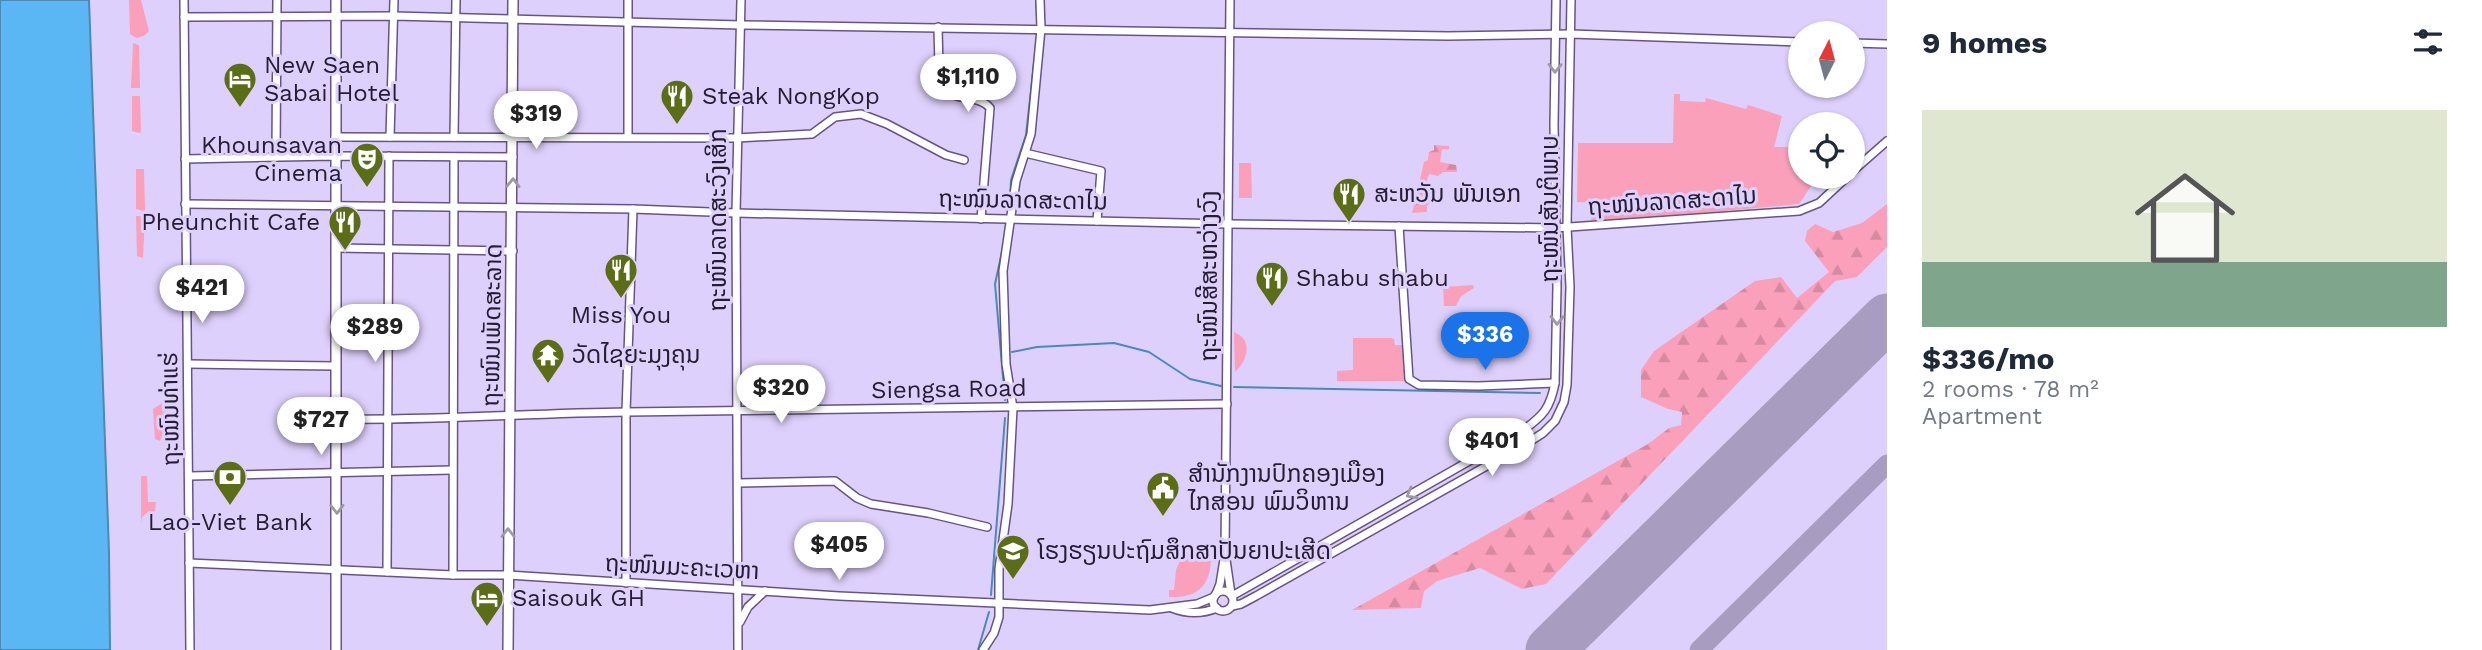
<!DOCTYPE html>
<html lang="en">
<head>
<meta charset="utf-8">
<style>
  :root { --surface:#fff; --page:#f6f6f7; --text:#1f2937; --muted:#747a83; --line:#e0e1e3; --accent:#1a73e8 }
  body { margin:0; font-family:"Work Sans","Noto Sans Lao",sans-serif; background:var(--page); color:var(--text); height:100vh; display:flex; flex-direction:column; font-size:26px; white-space:nowrap }
  * { box-sizing:border-box; margin:0 }
  p { font-size:23px; color:var(--muted) }
  .icon { flex:none; width:38px; height:38px; fill:none; stroke:currentColor; stroke-width:2; stroke-linecap:round; stroke-linejoin:round }
  .map { position:relative; flex:1; overflow:hidden }
  .sheet { display:flex; flex-direction:column; background:var(--surface); width:595px }
  .sheet>* { flex:none }
  .needle { width:46px; rotate:6deg }
  .buttons { position:absolute; left:1788px; top:21px; display:grid; gap:14px }
  .buttons a { display:grid; place-items:center; width:77px; height:77px; border-radius:50%; background:var(--surface); box-shadow:0 2px 5px #0004; font-size:35px }
  .price { position:absolute; translate:-50% -60px; padding:0 16px; border-radius:24px; background:#fff; color:#222; font-size:23px; line-height:46px; filter:drop-shadow(0 2px 4px #0008) }
  .price::after { content:''; position:absolute; left:50%; top:42px; width:21px; height:16px; margin-left:-10px; background:inherit; clip-path:polygon(0 0,100% 0,50% 100%) }
  .price.current { background:var(--accent); color:#fff }
  ul { padding:0; list-style:none }
  li { display:grid; align-content:center; gap:14px; height:371px; padding:0 35px }
  li+li { border-top:2px solid var(--line) }
  li span { display:grid; place-items:center; height:217px; border-radius:0px; color:#555 }
  li>.icon { margin-inline-start:auto }
  span .icon { width:126px; height:126px; fill:#fffc; stroke-width:1 }
  li b { font-size:30px }
  h2 { display:flex; justify-content:space-between; align-items:center; height:84px; padding:0 35px; font-size:30px }
  main { display:flex; flex:1; min-height:0 }
  .map>svg:first-child { display:block }
</style>
</head>
<body>
<main>
<div class="map">
<svg width="1887" height="650" viewBox="0 0 1887 650">
  <defs>
    <pattern id="forest-firs" width="22" height="20" patternUnits="userSpaceOnUse" patternTransform="scale(1.75)"><rect width="22" height="20" fill="#faa0bb"/><path d="M5 1l3.5 6h-7zM16 11l3.5 6h-7z" fill="#d689a1"/></pattern>
  </defs>
  <rect width="100%" height="100%" fill="#ded0fc"/>
  <g fill="#faa0bb">
    <path d="M 129,0 L 141,0 L 149,31 L 144,36 L 136,38 L 130,34 Z"/>
    <path d="M 133,43 L 139,45 L 140,88 L 131,88 Z"/>
    <path d="M 1674,94 L 1680,94 L 1680,101 L 1705,102 L 1706,98 L 1746,109 L 1748,105 L 1782,116 L 1774,147 L 1801,147 L 1801,177 L 1817,177 L 1799,204 L 1591,223 L 1592,214 L 1595,214 L 1595,203 L 1577,202 L 1578,143 L 1673,143 Z"/>
    <path d="M 132,96 L 140,96 L 141,132 L 139,133 L 132,131 Z"/>
    <path d="M 1239,163 L 1251,163 L 1252,198 L 1239,198 Z"/>
    <path d="M 136,169 L 144,169 L 145,210 L 143,211 L 136,209 Z"/>
    <path d="M 136,216 L 145,216 L 143,258 L 137,256 Z"/>
    <path d="M 1473,285 L 1474,288 L 1461,296 L 1456,306 L 1444,306 L 1443,287 Z"/>
    <path d="M 1234,332 C 1254,340 1247,361 1235,372 Z"/>
    <path d="M 1353,338 L 1391,338 L 1394,339 L 1395,345 L 1405,345 L 1406,381 L 1337,381 L 1337,371 L 1353,370 Z"/>
    <path d="M 164,381 L 171,382 L 172,408 L 160,441 L 155,439 L 153,409 L 164,402 L 165,393 L 162,388 Z"/>
    <path d="M 141,476 L 147,476 L 148,502 L 156,502 L 155,511 L 149,511 L 142,517 L 141,523 Z"/>
    <path d="M 1181,558 L 1211,561 C 1209,588 1196,598 1169,597 L 1169,590 L 1174,590 L 1176,570 Z"/>
  </g>
  <g fill="url(#forest-firs)">
    <path d="M 1434,145 L 1449,146 L 1449,149 L 1442,149 L 1440,162 L 1456,165 L 1457,172 L 1443,172 L 1438,176 L 1429,174 L 1425,186 L 1430,191 L 1431,201 L 1427,206 L 1427,212 L 1412,213 L 1424,162 L 1428,160 L 1429,152 L 1434,150 Z"/>
    <path d="M 1887,204 L 1887,247 L 1857,277 L 1835,281 L 1546,584 L 1522,589 L 1480,568 L 1437,581 L 1424,591 L 1421,608 L 1352,610 L 1648,444 L 1669,428 L 1681,425 L 1682,412 L 1668,409 L 1641,397 L 1641,370 L 1654,351 L 1755,281 L 1781,277 L 1797,298 L 1829,272 L 1805,241 L 1807,231 L 1815,224 L 1833,232 L 1862,223 Z"/>
  </g>
  <path fill="#5bb7f4" stroke="#4b89ba" stroke-width="2" d="M 0,0 L 89,0 L 109,552 L 110,650 L 0,650 Z"/>
  <g fill="none" stroke-linecap="round" stroke-linejoin="round">
    <g stroke="#4b89ba" stroke-width="2">
      <path d="M 1036,0 L 1037,13"/>
      <path d="M 1010,202 L 1011,180 L 1026,135 L 1037,36"/>
      <path d="M 1003,247 L 995,284 L 1005,400"/>
      <path d="M 1012,352 L 1037,347 L 1114,343 L 1149,352 L 1190,379 L 1221,386"/>
      <path d="M 1234,387 L 1540,393"/>
      <path d="M 991,595 L 1005,418"/>
      <path d="M 978,650 L 989,612"/>
    </g>
    <path stroke="#a89cc1" stroke-width="19" d="M 1699,650 L 1887,464"/>
    <path stroke="#a89cc1" stroke-width="49" d="M 1550,650 L 1887,318"/>
    <defs>
      <g id="minor">
        <path d="M 184,0 L 190,650"/>
        <path d="M 184,17 L 394,16 L 741,25 L 1448,36 L 1571,34 L 1801,42"/>
        <path d="M 938,27 L 939,68 L 946,92 C 959,100 981,96 990,108 L 981,219"/>
        <path d="M 1853,43 L 1887,44"/>
        <path d="M 335,137 L 737,138 L 812,134 L 835,117 L 861,114 L 887,124 L 946,155 L 964,160"/>
        <path d="M 390,137 L 394,0"/>
        <path d="M 454,137 L 456,0"/>
        <path d="M 628,137 L 628,0"/>
        <path d="M 1025,153 L 1101,171 L 1097,221"/>
        <path d="M 276,157 L 277,0"/>
        <path d="M 185,159 L 335,156 L 513,157"/>
        <path d="M 1853,171 L 1887,141"/>
        <path d="M 185,204 L 633,209 L 736,213 L 1228,224 L 1555,228 L 1799,211 L 1819,203 L 1847,177"/>
        <path d="M 1399,226 L 1409,379 L 1419,385 L 1478,386 L 1555,383"/>
        <path d="M 337,248 L 513,251"/>
        <path d="M 189,364 L 335,366"/>
        <path d="M 336,419 C 433,421 530,413 627,412 C 827,409 1027,407 1227,404"/>
        <path d="M 190,476 L 452,470"/>
        <path d="M 738,483 L 835,481 L 857,498 L 871,504 L 928,513 L 987,527"/>
        <path d="M 1225,553 L 1231,594"/>
        <path d="M 189,563 L 453,575 L 508,575 L 839,596 L 1150,610 L 1197,604 L 1214,597"/>
        <path d="M 387,572 L 389,156"/>
        <path d="M 453,575 L 454,157"/>
        <path d="M 626,583 L 626,412 L 633,209"/>
        <circle cx="1223" cy="601" r="10"/>
        <path d="M 1216,594 L 1220,584 L 1225,553 L 1230,0"/>
        <path d="M 1232,596 L 1522,431 C 1543,416 1550,409 1555,383 L 1557,287 L 1554,125 L 1556,0"/>
        <path d="M 1232,606 L 1241,604 L 1256,596 L 1529,442 L 1543,433 L 1555,421 L 1564,402 L 1567,385 L 1570,287 L 1567,227 L 1571,0"/>
        <path d="M 1172,608 C 1187,614 1202,614 1217,608"/>
        <path d="M 740,622 L 748,607 L 765,591"/>
        <path d="M 738,650 L 736,213 L 741,0"/>
        <path d="M 983,650 L 994,633 L 999,617 L 999,569 L 1008,504 L 1013,408 L 1006,364 L 1003,271 L 1016,181 L 1031,134 L 1041,29 L 1040,0"/>
      </g>
      <g id="major">
        <path d="M 336,650 L 336,0"/>
        <path d="M 508,650 L 513,0"/>
      </g>
    </defs>
    <use href="#minor" stroke="#665584" stroke-width="10"/>
    <use href="#major" stroke="#665584" stroke-width="12"/>
    <use href="#minor" stroke="#fff" stroke-width="7"/>
    <use href="#major" stroke="#fff" stroke-width="9"/>
  </g>
  <defs><path id="oneway-chevron" d="M-2-3.5L2.5 0L-2 3.5" fill="none" stroke-width="1.6" stroke-linecap="round" stroke-linejoin="round" transform="scale(1.75)"/></defs>
  <g stroke="#9d9aa3">
    <use href="#oneway-chevron" transform="translate(1555 68) rotate(91)"/>
    <use href="#oneway-chevron" transform="translate(513 183) rotate(-89)"/>
    <use href="#oneway-chevron" transform="translate(1557 320) rotate(91)"/>
    <use href="#oneway-chevron" transform="translate(1411 494) rotate(150)"/>
    <use href="#oneway-chevron" transform="translate(337 509) rotate(89)"/>
    <use href="#oneway-chevron" transform="translate(508 533) rotate(-90)"/>
  </g>
  <defs>
    <symbol id="hotel-pin" viewBox="-11 -11 22 30"><path d="M0 17L-7.5 6A9.5 9.5 0 1 1 7.5 6Z" fill="#5c6d18" stroke="#ded0fc"/><path d="M-6-4.5h1.5V1H6V5H4.5V3h-9V5H-6ZM-4 0a1.8 1.8 0 1 1 3.6 0ZM.5 0V-2.5h3Q6-2.5 6 0Z" fill="#fff"/></symbol>
    <symbol id="restaurant-pin" viewBox="-11 -11 22 30"><path d="M0 17L-7.5 6A9.5 9.5 0 1 1 7.5 6Z" fill="#5c6d18" stroke="#ded0fc"/><path d="M-5-6h1v4h1v-4h1v4h1v-4h1v5L-1.5 .5V6h-2V.5L-5-1ZM5-6V6H3V1.5H1.5Q1.5-4 5-6Z" fill="#fff"/></symbol>
    <symbol id="theatre-pin" viewBox="-11 -11 22 30"><path d="M0 17L-7.5 6A9.5 9.5 0 1 1 7.5 6Z" fill="#5c6d18" stroke="#ded0fc"/><path d="M-5-5.5Q0-4 5-5.5V0Q5 5 0 6Q-5 5-5 0ZM-3.3-2.5H-1v1.5H-3.3ZM1-2.5H3.3v1.5H1ZM-2.8 1Q0 5.5 2.8 1Z" fill="#fff"/></symbol>
    <symbol id="temple-pin" viewBox="-11 -11 22 30"><path d="M0 17L-7.5 6A9.5 9.5 0 1 1 7.5 6Z" fill="#5c6d18" stroke="#ded0fc"/><path d="M0-6L5-2H3V0L6.5 2.5H4V6H1.5V3h-3V6H-4V2.5H-6.5L-3 0V-2H-5Z" fill="#fff"/></symbol>
    <symbol id="bank-pin" viewBox="-11 -11 22 30"><path d="M0 17L-7.5 6A9.5 9.5 0 1 1 7.5 6Z" fill="#5c6d18" stroke="#ded0fc"/><path d="M-6-4H6V4H-6ZM0-2.3a2.3 2.3 0 1 0 0 4.6a2.3 2.3 0 1 0 0-4.6Z" fill="#fff"/></symbol>
    <symbol id="civic-pin" viewBox="-11 -11 22 30"><path d="M0 17L-7.5 6A9.5 9.5 0 1 1 7.5 6Z" fill="#5c6d18" stroke="#ded0fc"/><path d="M-.6-6.5H3V-4.5H.6V-3L4-1V1h2V6H-6V1h2V-1L-.6-3ZM-1.2 2.5V6h2.4V2.5Z" fill="#fff"/></symbol>
    <symbol id="school-pin" viewBox="-11 -11 22 30"><path d="M0 17L-7.5 6A9.5 9.5 0 1 1 7.5 6Z" fill="#5c6d18" stroke="#ded0fc"/><path d="M0-5L7-2L0 1L-7-2ZM-4 1L0 2.5L4 1V4Q0 6-4 4Z" fill="#fff"/></symbol>
  </defs>
  <g fill-rule="evenodd">
    <use href="#hotel-pin" x="221" y="60" width="38" height="52"/>
    <use href="#restaurant-pin" x="658" y="77" width="38" height="52"/>
    <use href="#theatre-pin" x="348" y="140" width="38" height="52"/>
    <use href="#restaurant-pin" x="1330" y="175" width="38" height="52"/>
    <use href="#restaurant-pin" x="326" y="203" width="38" height="52"/>
    <use href="#restaurant-pin" x="602" y="251" width="38" height="52"/>
    <use href="#restaurant-pin" x="1253" y="259" width="38" height="52"/>
    <use href="#temple-pin" x="529" y="336" width="38" height="52"/>
    <use href="#bank-pin" x="211" y="458" width="38" height="52"/>
    <use href="#civic-pin" x="1144" y="469" width="38" height="52"/>
    <use href="#school-pin" x="994" y="532" width="38" height="52"/>
    <use href="#hotel-pin" x="468" y="579" width="38" height="52"/>
  </g>
  <g text-anchor="middle" stroke-width="6" stroke-linejoin="round" paint-order="stroke">
    <g font-size="24" fill="#251e32" stroke="#ded0fc" text-anchor="start">
      <text x="264" y="73">New Saen<tspan x="264" dy="28">Sabai Hotel</tspan></text>
      <text x="702" y="104">Steak NongKop</text>
      <text x="342" y="153" text-anchor="end">Khounsavan<tspan x="342" dy="28">Cinema</tspan></text>
      <text x="1374" y="202">ສະຫວັນ ພັນເອກ</text>
      <text x="320" y="230" text-anchor="end">Pheunchit Cafe</text>
      <text x="1296" y="286">Shabu shabu</text>
      <text x="621" y="323" text-anchor="middle">Miss You</text>
      <text x="572" y="363">ວັດໄຊຍະມຸງຄຸນ</text>
      <text x="1188" y="482">ສຳນັກງານປົກຄອງເມືອງ<tspan x="1188" dy="28">ໄກສອນ ພົມວິຫານ</tspan></text>
      <text x="230" y="530" text-anchor="middle">Lao-Viet Bank</text>
      <text x="1038" y="559">ໂຮງຮຽນປະຖົມສຶກສາປັນຍາປະເສີດ</text>
      <text x="512" y="606">Saisouk GH</text>
    </g>
    <g font-size="24" fill="#251e32" stroke="#ded0fc">
      <text transform="translate(1023 200) rotate(1)" y="8">ຖະໜົນລາດສະດາໄນ</text>
      <text transform="translate(1672 201) rotate(-4)" y="8">ຖະໜົນລາດສະດາໄນ</text>
      <text transform="translate(1550 209) rotate(-90)" y="8">ຖະໜົນສັນຕິພາບ</text>
      <text transform="translate(718 220) rotate(-90)" y="8">ຖະໜົນລາດສະວົງເສິກ</text>
      <text transform="translate(1209 276) rotate(-90)" y="8">ຖະໜົນສີສະຫວ່າງວົງ</text>
      <text transform="translate(492 325) rotate(-89)" y="8">ຖະໜົນເພັດສະລາດ</text>
      <text transform="translate(949 389) rotate(-1)" y="8">Siengsa Road</text>
      <text transform="translate(170 409) rotate(-91)" y="8">ຖະໜົນທ່າແຮ່</text>
      <text transform="translate(682 567) rotate(3)" y="8">ຖະໜົນມະຄະເວຫາ</text>
    </g>
  </g>
</svg>
<div class="buttons">
<a><svg class="needle" viewBox="-14 -14 28 28"><path d="M0-13l5 13h-10z" fill="#e53935"/><path d="M0 13l5-13h-10z" fill="#747a83"/></svg></a>
<a><svg class="icon" aria-label="locate" viewBox="0 0 24 24"><circle cx="12" cy="12" r="6"/><path d="M12 2v4M12 18v4M2 12h4M18 12h4"/></svg></a>
</div>
<b class="price" style="left:968px;top:114px">$1,110</b>
<b class="price" style="left:536px;top:151px">$319</b>
<b class="price" style="left:202px;top:325px">$421</b>
<b class="price" style="left:375px;top:364px">$289</b>
<b class="price current" style="left:1485px;top:372px">$336</b>
<b class="price" style="left:781px;top:425px">$320</b>
<b class="price" style="left:321px;top:457px">$727</b>
<b class="price" style="left:1492px;top:478px">$401</b>
<b class="price" style="left:839px;top:582px">$405</b>
</div>
<section class="sheet">
<h2>9 homes<svg class="icon" aria-label="filters" viewBox="0 0 24 24"><path d="M4 7h16M4 17h16"/><circle cx="9" cy="7" r="2"/><circle cx="15" cy="17" r="2"/></svg></h2>
<ul>
<li><span style="background:linear-gradient(#dfe7d0 70%,#7fa58c 0)"><svg class="icon" aria-label="home" viewBox="0 0 24 24"><path d="M3 11l9-7 9 7M6 9v11h12V9"/></svg></span><div><b>$336/mo</b><p>2 rooms · 78 m²</p><p>Apartment</p></div></li>
</ul>
</section>
</main>
</body>
</html>
